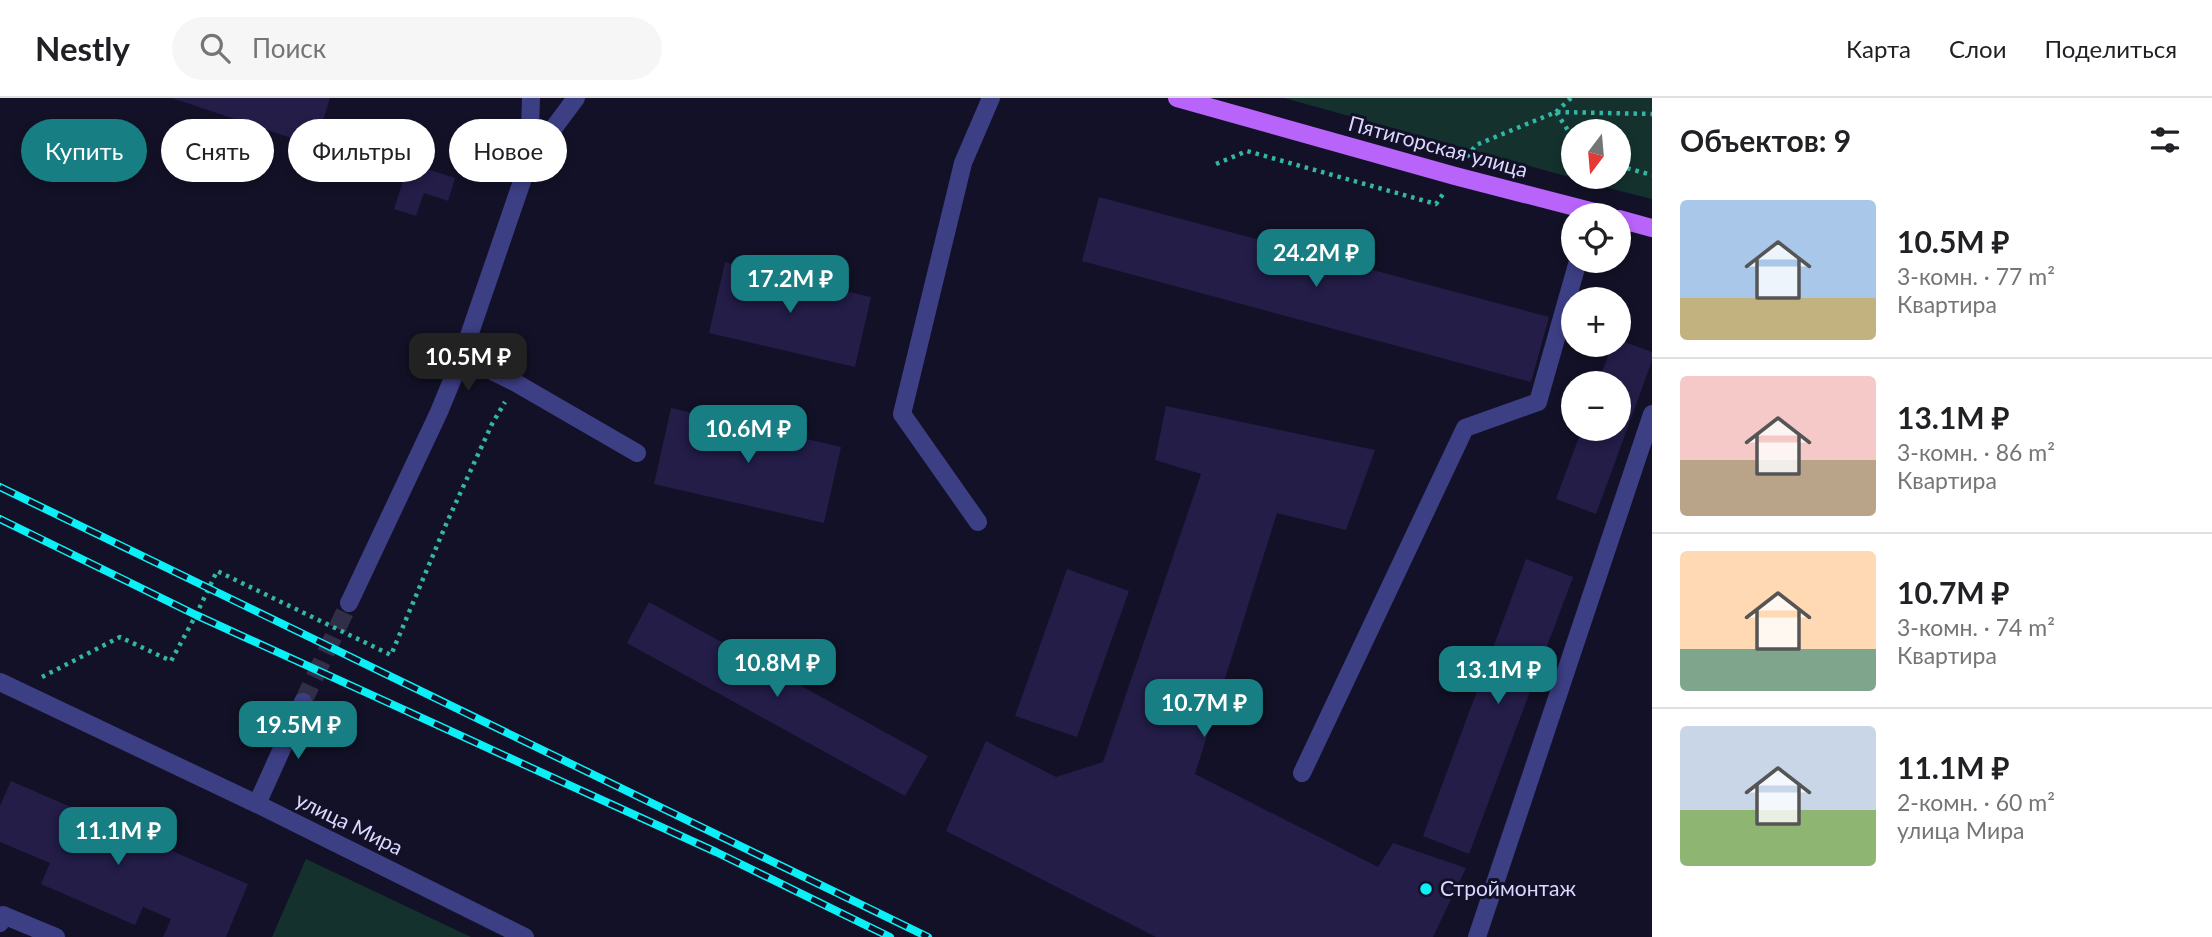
<!DOCTYPE html>
<html lang="ru">
<head>
<meta charset="utf-8">
<style>
  :root { --surface:#fff; --page:#f6f6f6; --text:#202124; --muted:#757577; --line:#e0e0e0; --accent:#177e83 }
  body { margin:0; font-family:Lato,sans-serif; background:var(--page); color:var(--text); height:100vh; display:flex; flex-direction:column; font-size:26px; white-space:nowrap }
  * { box-sizing:border-box; margin:0 }
  p { font-size:23px; color:var(--muted) }
  .icon { flex:none; width:38px; height:38px; fill:none; stroke:currentColor; stroke-width:2; stroke-linecap:round; stroke-linejoin:round }
  .map { position:relative; flex:1; overflow:hidden }
  .drawer { display:flex; flex-direction:column; background:var(--surface); width:560px }
  .drawer>* { flex:none }
  .hud { position:absolute; left:21px; top:21px; width:665px; height:63px; display:flex; gap:14px }
  .needle { width:46px; rotate:196deg }
  .tools { position:absolute; left:1561px; top:21px; display:grid; gap:14px }
  .tools a { display:grid; place-items:center; width:70px; height:70px; border-radius:50%; background:var(--surface); box-shadow:0 4px 10px #0003; font-size:35px }
  .price { position:absolute; translate:-50% -60px; padding:0 16px; border-radius:14px; background:var(--accent); color:#fff; font-size:23px; line-height:46px; filter:drop-shadow(0 2px 4px #0008) }
  .price::after { content:''; position:absolute; left:50%; top:42px; width:21px; height:16px; margin-left:-10px; background:inherit; clip-path:polygon(0 0,100% 0,50% 100%) }
  .price.current { background:#222; color:#fff }
  ul { padding:0; list-style:none }
  li { display:flex; align-items:center; gap:21px; height:175px; padding:0 28px }
  li+li { border-top:2px solid var(--line) }
  li span { display:grid; place-items:center; flex:none; width:196px; height:140px; border-radius:7px; color:#555 }
  li>.icon { margin-inline-start:auto }
  span .icon { width:84px; height:84px; fill:#fffc; stroke-width:1 }
  li b { font-size:30px }
  h2 { display:flex; justify-content:space-between; align-items:center; height:84px; padding:0 28px; font-size:30px }
  .pill { padding:0 24px; border-radius:32px; background:var(--surface); box-shadow:0 4px 10px #0003; font-size:24px; line-height:63px }
  .pill.current { background:var(--accent); color:#fff }
  header { display:flex; align-items:center; gap:42px; box-sizing:border-box; height:98px; padding:0 35px; background:var(--surface); border-bottom:2px solid var(--line) }
  header strong { font-size:33px }
  nav { display:flex; gap:38px; margin-inline-start:auto; font-size:24px }
  .search { width:490px; height:63px; background:var(--page); display:flex; align-items:center; gap:18px; box-sizing:border-box; padding:0 24px; border-radius:38px; color:var(--muted); font-size:26px }
  main { display:flex; flex:1; min-height:0 }
  .map>svg:first-child { display:block }
</style>
</head>
<body>
<header>
<strong>Nestly</strong>
<div class="search"><svg class="icon" aria-label="search" viewBox="0 0 24 24"><circle cx="10" cy="10" r="6"/><path d="M15 15l6 6"/></svg>Поиск</div>
<nav><a>Карта</a><a>Слои</a><a>Поделиться</a></nav>
</header>
<main>
<div class="map">
<svg width="1652" height="839" viewBox="0 0 1652 839">
  <rect width="100%" height="100%" fill="#131127"/>
  <g fill="#14312e" fill-rule="evenodd">
    <path d="M 1284,0 L 1652,0 L 1652,101 L 1620,93 ZM 1573,33 L 1619,33 L 1619,79 L 1573,79 Z"/>
    <path d="M 306,761 L 471,839 L 272,839 Z"/>
  </g>
  <g fill="#231d48">
    <path d="M 172,0 L 330,0 L 315,48 Z"/>
    <path d="M 409,65 L 455,80 L 448,103 L 424,95 L 416,118 L 394,111 Z"/>
    <path d="M 1099,99 L 1549,219 L 1531,284 L 1082,163 Z"/>
    <path d="M 725,164 L 871,199 L 855,269 L 709,235 Z"/>
    <path d="M 1619,242 L 1652,254 L 1652,263 L 1596,416 L 1556,401 L 1582,331 L 1619,331 L 1619,285 L 1598,285 L 1612,247 L 1619,247 Z"/>
    <path d="M 1166,308 L 1375,352 L 1346,432 L 1277,415 L 1195,676 L 1378,769 L 1393,745 L 1466,770 L 1433,839 L 1156,839 L 946,733 L 986,643 L 1056,679 L 1103,664 L 1201,376 L 1155,362 Z"/>
    <path d="M 671,310 L 841,349 L 824,425 L 654,386 Z"/>
    <path d="M 1526,461 L 1573,479 L 1469,756 L 1423,738 Z"/>
    <path d="M 1067,471 L 1129,493 L 1077,639 L 1015,618 Z"/>
    <path d="M 649,504 L 928,658 L 905,698 L 627,545 Z"/>
    <path d="M 11,683 L 248,786 L 226,839 L 163,839 L 171,821 L 143,809 L 135,827 L 41,786 L 50,765 L 0,744 L 0,708 Z"/>
  </g>
  <g fill="none" stroke-linecap="round" stroke-linejoin="round">
    <path stroke="#312f47" stroke-width="18" stroke-dasharray="18 9" stroke-linecap="butt" d="M 303,604 L 349,505"/>
    <g stroke="#34b6a6" stroke-width="4.5" stroke-dasharray="3.5 5" stroke-linecap="butt">
      <path d="M 1556,14 L 1571,0"/>
      <path d="M 1557,14 L 1652,16"/>
      <path d="M 1467,59 L 1476,47 L 1556,14 L 1573,40"/>
      <path d="M 1216,66 L 1247,53 L 1436,106 L 1443,96"/>
      <path d="M 1619,68 L 1652,77"/>
      <path d="M 42,579 L 120,539 L 171,563 L 196,517 L 217,473 L 391,557 L 447,424 L 492,326 L 505,304"/>
    </g>
    <g stroke="#3d3f85" stroke-width="18">
      <path d="M 529,63 L 576,0"/>
      <path d="M 462,258 L 516,285 L 637,355"/>
      <path d="M 978,424 L 902,316 L 963,65 L 991,0"/>
      <path d="M 349,505 L 439,314 L 462,258 L 529,63 L 531,0"/>
      <path d="M 0,584 L 257,706 L 525,839"/>
      <path d="M 1302,675 L 1465,330 L 1538,304 L 1578,163"/>
      <path d="M 257,706 L 303,604"/>
      <path d="M 0,825 L 3,817 L 56,839"/>
      <path d="M 1477,839 L 1652,316"/>
    </g>
    <g stroke="#b863fa" stroke-width="18">
      <path d="M 1177,0 L 1455,78 L 1606,117"/>
      <path d="M 1619,121 L 1652,130"/>
    </g>
    <defs>
      <g id="rail">
        <path d="M 0,389 L 928,839"/>
        <path d="M 0,421 L 196,517 L 716,754 L 890,839"/>
      </g>
    </defs>
    <use href="#rail" stroke="#0beff7" stroke-width="8"/>
    <use href="#rail" stroke="#131127" stroke-width="5" stroke-dasharray="16" stroke-linecap="butt"/>
  </g>
  <circle fill="#0beff7" stroke="#131127" stroke-width="2.5" cx="1426" cy="791" r="7"/>
  <g text-anchor="middle" stroke-width="6" stroke-linejoin="round" paint-order="stroke">
    <g font-size="21" fill="#dad8fe" stroke="#131127">
      <text transform="translate(1438 49) rotate(15)" y="7">Пятигорская улица</text>
      <text transform="translate(349 726) rotate(26)" y="7">улица Мира</text>
    </g>
    <g font-size="21" fill="#dad8fe" stroke="#131127" text-anchor="start">
      <text x="1440" y="798">Строймонтаж</text>
    </g>
  </g>
</svg>
<div class="tools">
<a><svg class="needle" viewBox="-14 -14 28 28"><path d="M0-13l5 13h-10z" fill="#e53935"/><path d="M0 13l5-13h-10z" fill="#757577"/></svg></a>
<a><svg class="icon" aria-label="locate" viewBox="0 0 24 24"><circle cx="12" cy="12" r="6"/><path d="M12 2v4M12 18v4M2 12h4M18 12h4"/></svg></a>
<a>+</a>
<a>−</a>
</div>
<b class="price" style="left:1316px;top:191px">24.2M ₽</b>
<b class="price" style="left:790px;top:217px">17.2M ₽</b>
<b class="price current" style="left:468px;top:295px">10.5M ₽</b>
<b class="price" style="left:748px;top:367px">10.6M ₽</b>
<b class="price" style="left:777px;top:601px">10.8M ₽</b>
<b class="price" style="left:1498px;top:608px">13.1M ₽</b>
<b class="price" style="left:1204px;top:641px">10.7M ₽</b>
<b class="price" style="left:298px;top:663px">19.5M ₽</b>
<b class="price" style="left:118px;top:769px">11.1M ₽</b>
<div class="hud">
<a class="pill current">Купить</a>
<a class="pill">Снять</a>
<a class="pill">Фильтры</a>
<a class="pill">Новое</a>
</div>
</div>
<section class="drawer">
<h2>Объектов: 9<svg class="icon" aria-label="filters" viewBox="0 0 24 24"><path d="M4 7h16M4 17h16"/><circle cx="9" cy="7" r="2"/><circle cx="15" cy="17" r="2"/></svg></h2>
<ul>
<li><span style="background:linear-gradient(#a9c7e8 70%,#c2b280 0)"><svg class="icon" aria-label="home" viewBox="0 0 24 24"><path d="M3 11l9-7 9 7M6 9v11h12V9"/></svg></span><div><b>10.5M ₽</b><p>3-комн. · 77 m²</p><p>Квартира</p></div></li>
<li><span style="background:linear-gradient(#f6c9c9 60%,#b9a48a 0)"><svg class="icon" aria-label="home" viewBox="0 0 24 24"><path d="M3 11l9-7 9 7M6 9v11h12V9"/></svg></span><div><b>13.1M ₽</b><p>3-комн. · 86 m²</p><p>Квартира</p></div></li>
<li><span style="background:linear-gradient(#ffd9b3 70%,#7fa58c 0)"><svg class="icon" aria-label="home" viewBox="0 0 24 24"><path d="M3 11l9-7 9 7M6 9v11h12V9"/></svg></span><div><b>10.7M ₽</b><p>3-комн. · 74 m²</p><p>Квартира</p></div></li>
<li><span style="background:linear-gradient(#c9d6e8 60%,#8fb573 0)"><svg class="icon" aria-label="home" viewBox="0 0 24 24"><path d="M3 11l9-7 9 7M6 9v11h12V9"/></svg></span><div><b>11.1M ₽</b><p>2-комн. · 60 m²</p><p>улица Мира</p></div></li>
</ul>
</section>
</main>
</body>
</html>
